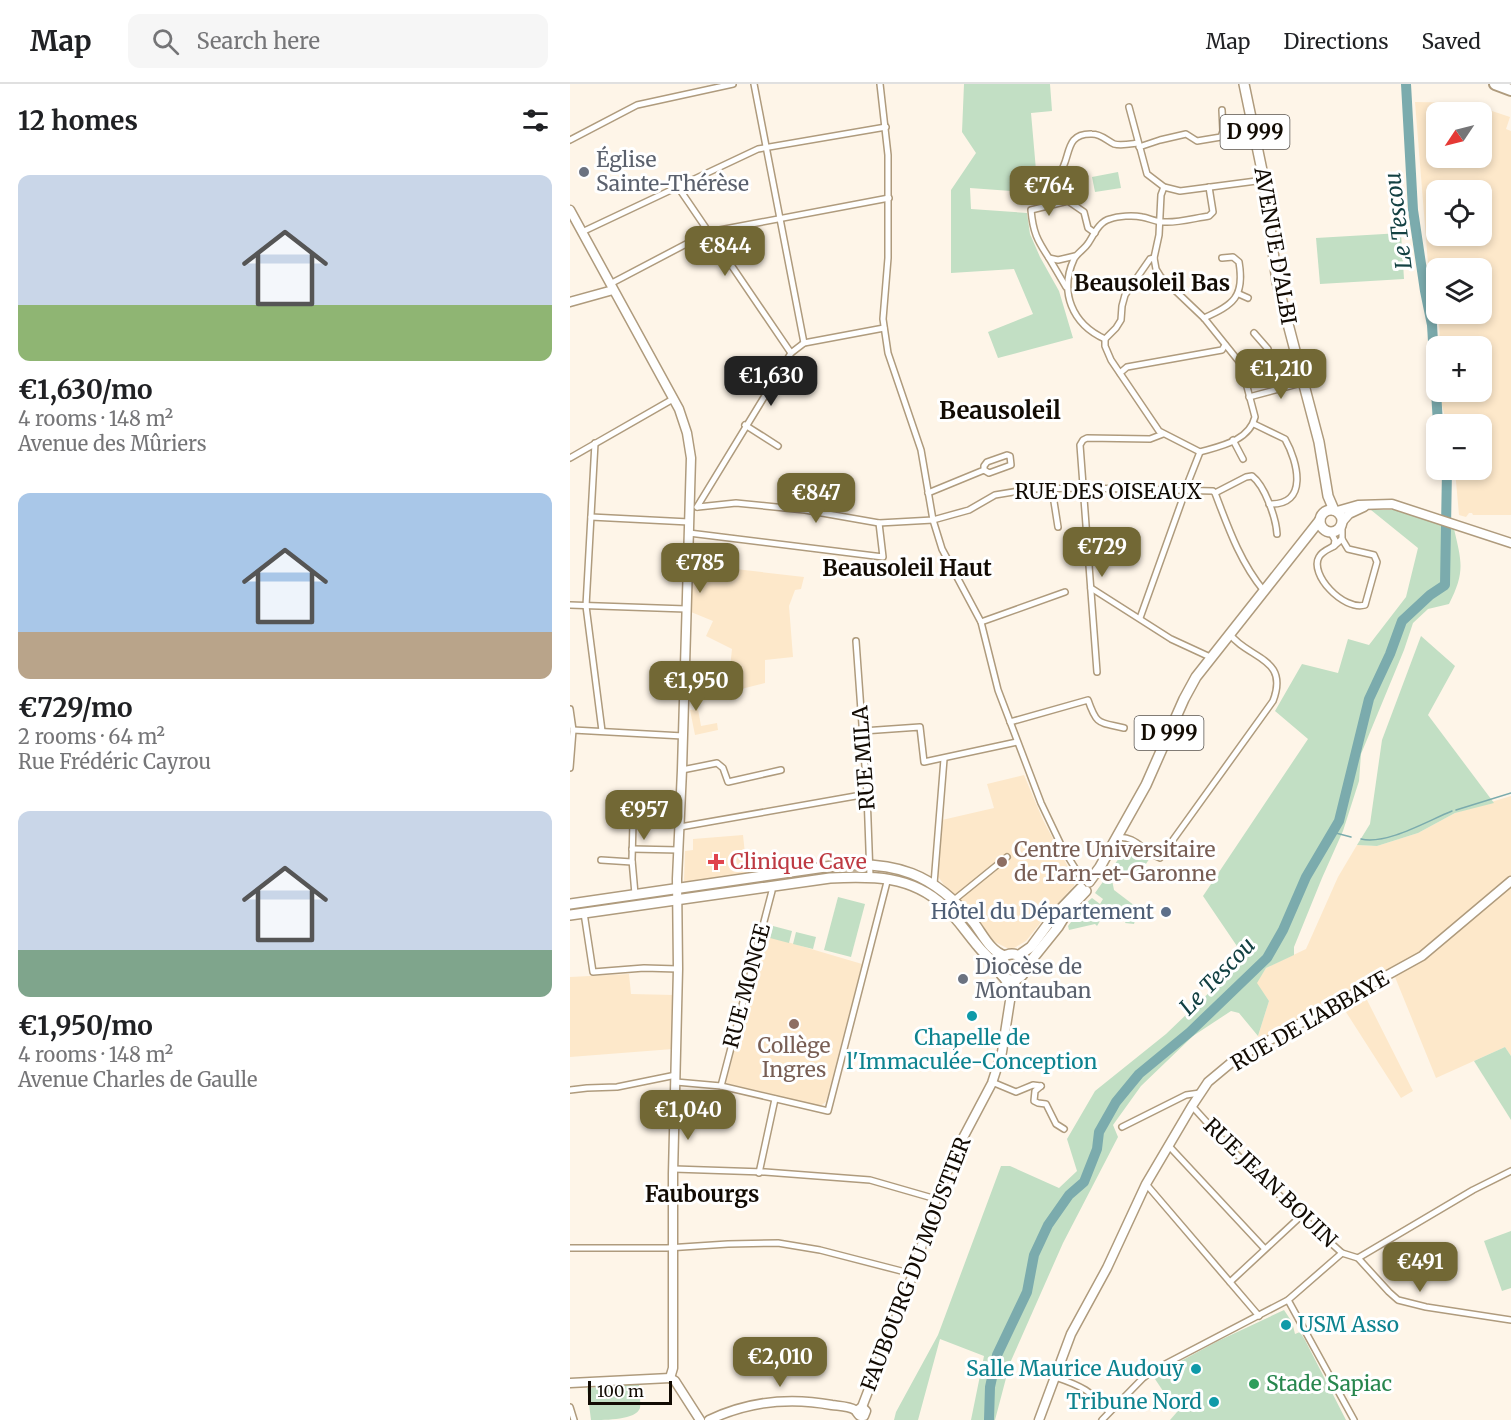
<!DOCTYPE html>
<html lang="en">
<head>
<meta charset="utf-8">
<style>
  :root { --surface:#fff; --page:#f6f6f6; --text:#202124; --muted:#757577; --line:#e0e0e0; --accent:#726835 }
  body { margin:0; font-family:Merriweather,serif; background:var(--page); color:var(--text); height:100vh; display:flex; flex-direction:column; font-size:22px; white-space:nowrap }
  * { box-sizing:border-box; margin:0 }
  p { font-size:20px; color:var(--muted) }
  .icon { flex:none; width:33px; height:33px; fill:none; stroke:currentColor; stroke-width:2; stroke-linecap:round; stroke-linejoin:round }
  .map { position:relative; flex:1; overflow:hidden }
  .details { display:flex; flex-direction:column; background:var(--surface); width:570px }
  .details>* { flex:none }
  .needle { width:39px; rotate:235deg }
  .buttons { position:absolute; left:856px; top:18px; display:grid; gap:12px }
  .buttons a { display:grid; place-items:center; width:66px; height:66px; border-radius:12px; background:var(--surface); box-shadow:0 3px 9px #0003; font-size:30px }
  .scale { position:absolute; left:18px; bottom:15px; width:84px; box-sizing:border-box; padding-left:6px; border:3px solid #120b03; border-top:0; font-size:16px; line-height:21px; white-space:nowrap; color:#120b03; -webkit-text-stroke:4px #fff; paint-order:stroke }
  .price { position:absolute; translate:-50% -51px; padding:0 14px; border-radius:12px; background:var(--accent); color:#fff; font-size:20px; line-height:39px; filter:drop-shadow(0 2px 3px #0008) }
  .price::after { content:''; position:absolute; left:50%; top:36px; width:18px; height:14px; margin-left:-9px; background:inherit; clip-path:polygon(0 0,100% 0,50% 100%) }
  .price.selected { background:#222; color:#fff }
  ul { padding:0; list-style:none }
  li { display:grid; align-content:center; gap:12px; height:318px; padding:0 18px }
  li span { display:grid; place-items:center; height:186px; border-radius:12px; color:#555 }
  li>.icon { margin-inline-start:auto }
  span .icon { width:108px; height:108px; fill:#fffc; stroke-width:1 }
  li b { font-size:26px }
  h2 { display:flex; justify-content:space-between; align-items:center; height:72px; padding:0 18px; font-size:26px }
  header { display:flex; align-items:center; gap:36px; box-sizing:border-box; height:84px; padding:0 30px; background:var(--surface); border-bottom:2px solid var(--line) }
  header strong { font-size:28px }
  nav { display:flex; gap:33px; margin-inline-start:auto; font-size:21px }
  .search { width:420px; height:54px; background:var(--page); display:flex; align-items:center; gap:15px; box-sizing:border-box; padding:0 21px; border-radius:12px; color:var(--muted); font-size:22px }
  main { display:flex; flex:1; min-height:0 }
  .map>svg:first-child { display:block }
</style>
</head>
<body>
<header>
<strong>Map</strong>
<div class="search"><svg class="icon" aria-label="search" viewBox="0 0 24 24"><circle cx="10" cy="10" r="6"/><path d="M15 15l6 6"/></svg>Search here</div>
<nav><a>Map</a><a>Directions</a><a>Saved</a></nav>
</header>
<main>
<section class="details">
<h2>12 homes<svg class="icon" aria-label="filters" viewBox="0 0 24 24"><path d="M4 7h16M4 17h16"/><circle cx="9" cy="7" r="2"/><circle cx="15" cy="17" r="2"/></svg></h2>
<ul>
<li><span style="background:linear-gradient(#c9d6e8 70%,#8fb573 0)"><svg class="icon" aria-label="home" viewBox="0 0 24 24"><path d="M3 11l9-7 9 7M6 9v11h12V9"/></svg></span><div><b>€1,630/mo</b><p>4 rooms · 148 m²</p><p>Avenue des Mûriers</p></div></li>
<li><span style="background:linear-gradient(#a9c7e8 75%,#b9a48a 0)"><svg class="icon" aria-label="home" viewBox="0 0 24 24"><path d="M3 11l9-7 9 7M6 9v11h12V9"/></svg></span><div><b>€729/mo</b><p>2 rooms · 64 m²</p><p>Rue Frédéric Cayrou</p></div></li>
<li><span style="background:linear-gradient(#c9d6e8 75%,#7fa58c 0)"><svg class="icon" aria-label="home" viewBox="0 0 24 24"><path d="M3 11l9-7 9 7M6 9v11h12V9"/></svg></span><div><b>€1,950/mo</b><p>4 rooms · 148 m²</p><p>Avenue Charles de Gaulle</p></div></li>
</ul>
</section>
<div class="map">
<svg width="941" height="1336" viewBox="0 0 941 1336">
  <rect width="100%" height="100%" fill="#fef5e8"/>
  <g fill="#fde8ca" fill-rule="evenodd">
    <path d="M 845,18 L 898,19 L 940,33 L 936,45 L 941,47 L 941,431 L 903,431 L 902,429 L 899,429 L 896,433 L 889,431 L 885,386 L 912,386 L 912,340 L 877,340 L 871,318 L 871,308 L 912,308 L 912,262 L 870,262 L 869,237 L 867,230 L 912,230 L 912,184 L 867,184 L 867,229 L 860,204 ZM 912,28 L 912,74 L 867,74 L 867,28 ZM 912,106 L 912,152 L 867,152 L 867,106 Z"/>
    <path d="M 122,480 L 234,493 L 231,505 L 225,506 L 219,522 L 223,573 L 195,576 L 195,599 L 116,619 L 117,590 L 160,584 L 162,565 L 136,552 L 143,537 L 121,528 Z"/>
    <path d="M 128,625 L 131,642 L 147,639 L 148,646 L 125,651 L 120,626 Z"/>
    <path d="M 454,691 L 473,736 L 504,794 L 504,802 L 476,832 L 456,857 L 444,864 L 437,864 L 425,858 L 388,813 L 374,801 L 367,791 L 372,736 L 424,724 L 417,700 Z"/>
    <path d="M 941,712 L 941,972 L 935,963 L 866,994 L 825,893 L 794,910 L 843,1007 L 831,1014 L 767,914 L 691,956 L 688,952 L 699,917 L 686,899 L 696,884 L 736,865 L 768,793 L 787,761 L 807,762 L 848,749 L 885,729 Z"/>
    <path d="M 173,751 L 177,789 L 116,799 L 114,797 L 115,767 L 123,766 L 123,755 Z"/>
    <path d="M 194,851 L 292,880 L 256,1018 L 250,1022 L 156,999 Z"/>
    <path d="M 59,890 L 61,910 L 104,911 L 103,965 L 0,973 L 0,893 Z"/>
  </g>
  <g fill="#c2dfc4">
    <path d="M 394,0 L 480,0 L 482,27 L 461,29 L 468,109 L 400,104 L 401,125 L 457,129 L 460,150 L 470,173 L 489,207 L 503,254 L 428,274 L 418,248 L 463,230 L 444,185 L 381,189 L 381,106 L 406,69 L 392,48 Z"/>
    <path d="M 548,88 L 551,104 L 525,108 L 522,93 Z"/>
    <path d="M 831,149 L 834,195 L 750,200 L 746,154 Z"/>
    <path d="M 801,426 L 828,426 L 884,445 C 892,479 895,488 879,520 L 858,525 L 843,539 L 834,566 L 791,670 L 789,697 L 773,747 L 752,794 L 724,863 L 724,871 L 696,884 L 687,899 L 699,917 L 688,952 L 669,929 L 661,927 L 623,952 L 571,1002 L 543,1041 L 548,1053 L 493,1159 L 440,1279 L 425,1336 L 401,1336 L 414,1272 L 370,1255 L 348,1336 L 324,1336 L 326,1328 L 368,1251 L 431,1082 L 440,1082 L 489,1104 L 507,1087 L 497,1055 L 525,1007 L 596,950 L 645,903 L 673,871 L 633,812 L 738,655 L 705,627 L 732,580 L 768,589 L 778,555 L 799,561 L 836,513 L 848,464 Z"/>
    <path d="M 851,552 L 885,582 L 858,631 L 924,719 L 885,729 L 848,749 L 807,762 L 787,761 L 800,740 L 812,656 Z"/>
    <path d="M 559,759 L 580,774 L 571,787 L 567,800 L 543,783 Z"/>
    <path d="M 537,792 L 542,796 L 544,806 L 565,822 L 566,833 L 564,840 L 555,839 L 557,835 L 552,831 L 553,829 L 542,825 L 533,832 L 527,842 L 525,840 L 499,846 L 498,842 L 515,820 L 522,814 L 530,820 L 533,815 L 525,809 Z"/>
    <path d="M 268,813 L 295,820 L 281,873 L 254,866 Z"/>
    <path d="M 203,842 L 222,847 L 219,859 L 200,854 Z"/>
    <path d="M 226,848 L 246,853 L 243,865 L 223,860 Z"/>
    <path d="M 935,963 L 941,972 L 941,1036 L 904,977 Z"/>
    <path d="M 941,1147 L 941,1204 L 932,1207 L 914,1157 Z"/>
    <path d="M 714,1226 L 722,1238 L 725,1250 L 730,1248 L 735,1256 L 776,1336 L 600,1336 L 607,1328 L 583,1292 L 648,1257 Z"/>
    <path d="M 69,1300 C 69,1307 71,1318 70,1324 C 66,1336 37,1336 21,1336 L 17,1304 Z"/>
  </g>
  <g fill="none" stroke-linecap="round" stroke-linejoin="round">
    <g stroke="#7babad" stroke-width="1.5">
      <path d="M 886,726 L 941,709"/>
      <path d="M 762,748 L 781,753"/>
      <path d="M 791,755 C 817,761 857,737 882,727"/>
    </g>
    <g stroke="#7babad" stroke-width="10">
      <path d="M 836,0 L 843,126 L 855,207 L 862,241 L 868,340"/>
      <path d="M 419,1336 L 420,1303 L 427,1271 L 457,1208 L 464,1171 L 478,1141 L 499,1111 L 514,1098 L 527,1065 L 529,1048 L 546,1018 L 569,990 L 620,948 L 697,874 L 713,846 L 736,793 L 769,737 L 799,615 L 820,570 L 832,537 L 860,511 L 875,501 L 877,386"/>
    </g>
    <defs>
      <g id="street">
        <path d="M 184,0 L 234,259"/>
        <path d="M 310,0 L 318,71 L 318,174 L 313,235 L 318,269 L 351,366 L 363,436 L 372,465 L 411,538 L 428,606 L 471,719 L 492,763 L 513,797"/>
        <path d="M 559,23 L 577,90 L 594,103 L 610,107 L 694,96"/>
        <path d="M 0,56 L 67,21 L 163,0"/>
        <path d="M 569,63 L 590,56 L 616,50 L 627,57 L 651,53 L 653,47 L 652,26"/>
        <path d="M 108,103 L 221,269"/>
        <path d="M 469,103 C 475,98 483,96 489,90 C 502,74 493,49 522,50 C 531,50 536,56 544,60 C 551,62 560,60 568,59"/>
        <path d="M 12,148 L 188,65 L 316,43"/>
        <path d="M 505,172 L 488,176 L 479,174 C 467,156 463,148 461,126 L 498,117 L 514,128 L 518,144 L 525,149"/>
        <path d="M 479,174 L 496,203"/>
        <path d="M 40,200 L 139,148 L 319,114"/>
        <path d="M 669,210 L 678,214"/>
        <path d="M 634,234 C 663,221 675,213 669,178 L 663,173 L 652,174"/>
        <path d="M 684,249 L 698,265 L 705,291"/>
        <path d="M 535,255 C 502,240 489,208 504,175 C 507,169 515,165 519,158 C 524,150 530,137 540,135 C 548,132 563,131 572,133 C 579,134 586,138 594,138 C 608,139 625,134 639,132 L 643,128 L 639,103"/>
        <path d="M 535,255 L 535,262 L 541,276 L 589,347 L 630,368"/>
        <path d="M 535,255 L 546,244 L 551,236 L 552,222 L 555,211 L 580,175 L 584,174"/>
        <path d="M 550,289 L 557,283 L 652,266 L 655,261"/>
        <path d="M 675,299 L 732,285"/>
        <path d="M 679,313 L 735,298"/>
        <path d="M 684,340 L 715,355 C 728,378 739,422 699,420"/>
        <path d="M 175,341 L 208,362"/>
        <path d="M 663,356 L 673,375"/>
        <path d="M 25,359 L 16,522 L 32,647"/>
        <path d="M 0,374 L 103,315"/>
        <path d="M 482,405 L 488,443"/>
        <path d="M 358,409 L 414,386 L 419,389 L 441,381 L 440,372 L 437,371 L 417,378 L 414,382 L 414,386"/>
        <path d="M 645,409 L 676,393 L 682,392 C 695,402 706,434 707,450"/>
        <path d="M 127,423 L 221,269 L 234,259 L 314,244"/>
        <path d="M 128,423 L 166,419 L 235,426 L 309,439 L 363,436 L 399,426 L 425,411 L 461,405 L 513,404 L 643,407 L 645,409 C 658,443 670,478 694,507"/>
        <path d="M 21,433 L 119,438"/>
        <path d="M 119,449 L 313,473 L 309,439"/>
        <path d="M 761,449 L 765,456 L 764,462 L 772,455 L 772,441"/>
        <path d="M 764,462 C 759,465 752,467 749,473 C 739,490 773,527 795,521 L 807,478 L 804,471 L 778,465 L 772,455"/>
        <path d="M 521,504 L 601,555 L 640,573"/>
        <path d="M 0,521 L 116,525"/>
        <path d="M 570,534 L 614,411 L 615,406 L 630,368 C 651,362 679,357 685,333 L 671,280 L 634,234 L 591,193 L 586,185 L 584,174 L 589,151 L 591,111 L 594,103"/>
        <path d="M 411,538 L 495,508"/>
        <path d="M 286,557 L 297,710 L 300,792"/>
        <path d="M 527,588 L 510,361 L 513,356 L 517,354 L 580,355 L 593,350"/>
        <path d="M 0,625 L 3,646 L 0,684"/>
        <path d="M 440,638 L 518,616 C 527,642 529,638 554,644"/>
        <path d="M 3,646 L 113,652"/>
        <path d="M 293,647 L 350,643 L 354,678 L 447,658"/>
        <path d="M 112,686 L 147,679 L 153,684 L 158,698 L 211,686"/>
        <path d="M 63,738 L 62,776 L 65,810"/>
        <path d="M 110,743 L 297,710"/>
        <path d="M 547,754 C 564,750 575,769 590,774 L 703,617 C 720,573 677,575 659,549"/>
        <path d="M 62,765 L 109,766"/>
        <path d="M 31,776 L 62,778"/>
        <path d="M 364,800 L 374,675"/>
        <path d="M 384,816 L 437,773"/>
        <path d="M 14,829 L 23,888 L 74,884 L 108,885"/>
        <path d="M 106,998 L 151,1002 L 258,1027 L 318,794"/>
        <path d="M 422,998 L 446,1008 L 463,1001 L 471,1002"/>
        <path d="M 151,1002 L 202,807 L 202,803"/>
        <path d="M 471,1002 L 465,1007 L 464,1017 L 468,1019 L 476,1020 L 486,1040 L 494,1045"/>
        <path d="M 0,1006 L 17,1004 L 47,1003 L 106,991"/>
        <path d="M 622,1022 L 661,1065 L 731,1132 L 772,1169 L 788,1174 L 819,1208 L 828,1216 L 856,1223 L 941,1236"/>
        <path d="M 552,1043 L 616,1011 L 630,1009"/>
        <path d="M 598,1061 L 694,1164"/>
        <path d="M 104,1085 L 195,1088 L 300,1096 L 366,1115"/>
        <path d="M 189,1089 L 205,1015"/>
        <path d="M 576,1100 L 689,1232"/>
        <path d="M 0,1164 L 97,1164 L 158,1160 L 208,1159 L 250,1166 L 343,1190"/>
        <path d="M 788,1174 L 903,1106 L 941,1087"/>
        <path d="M 660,1198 L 731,1132"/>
        <path d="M 718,1216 L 784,1336"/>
        <path d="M 485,1293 C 512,1302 521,1307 539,1328"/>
        <path d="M 0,1323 L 4,1336"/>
        <path d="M 532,1336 L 573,1294 L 582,1287 L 718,1216 L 772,1169"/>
      </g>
      <g id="secondary">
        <path d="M 0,126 L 109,325 L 117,349 L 121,374 L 112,686 L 107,795 L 108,885 L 103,1090 L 103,1284 L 100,1294"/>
        <path d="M 0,218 L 43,206"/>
        <path d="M 767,427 L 788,421 L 822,420 L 941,459"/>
        <path d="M 772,438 L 779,430 L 794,423"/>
        <path d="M 432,891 L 437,899 L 439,910"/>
        <path d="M 100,1294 L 105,1297 L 130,1336"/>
        <path d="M 0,1299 L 100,1294"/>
        <path d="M 292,1323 L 343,1190 L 366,1115 L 385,1069 L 422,999 L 432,968 L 442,904 L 447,895"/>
        <path d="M 139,1336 C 177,1318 220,1313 262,1321 C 268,1322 279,1322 285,1326 C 287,1328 288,1331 290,1332 L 294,1332 L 296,1327 L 292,1323 L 286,1327"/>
        <path d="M 469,1336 L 501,1250 L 537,1184 L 576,1100 L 622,1022 L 638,998 L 662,978 L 680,967 L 852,872 L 941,797"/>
      </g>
      <g id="primary">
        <path d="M 674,0 L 694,96 L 707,198 L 749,358 L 758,412 L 764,426"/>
        <circle cx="761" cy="437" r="11"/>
        <path d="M 519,798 L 530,783 L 576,701 L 614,615 L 626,593 L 750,436"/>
        <path d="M 0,820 L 262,782 C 325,776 364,789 404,839 C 413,851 420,867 435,872"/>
        <path d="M 0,831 L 260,794 C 302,792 341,791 374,822 C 387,834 396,848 407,861 C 414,870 422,876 429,885"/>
        <circle cx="442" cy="883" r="13"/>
        <path d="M 448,872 L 461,863 L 484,832 L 511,804"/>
        <path d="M 455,884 L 488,843 L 499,825 L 516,807"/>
      </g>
      <path id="highway" d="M 925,0 L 941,6"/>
    </defs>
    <use href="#street" stroke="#af9b7d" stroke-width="8"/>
    <use href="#secondary" stroke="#af9b7d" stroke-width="11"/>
    <use href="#primary" stroke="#af9b7d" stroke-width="12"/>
    <use href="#highway" stroke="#af9b7d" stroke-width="14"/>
    <use href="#street" stroke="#fff" stroke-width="5"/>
    <use href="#secondary" stroke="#fff" stroke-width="8"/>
    <use href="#primary" stroke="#fff" stroke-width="9"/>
    <use href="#highway" stroke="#fff" stroke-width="10"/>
  </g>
  <g fill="#6b7280" stroke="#fff" stroke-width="2">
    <circle cx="14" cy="88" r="6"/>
    <circle cx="393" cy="895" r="6"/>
  </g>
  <path fill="#e0444e" stroke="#fff" stroke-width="2" d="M143 769h6v6h6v6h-6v6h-6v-6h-6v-6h6z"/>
  <g fill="#8d6e63" stroke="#fff" stroke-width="2">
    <circle cx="432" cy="778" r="6"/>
    <circle cx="224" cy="940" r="6"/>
  </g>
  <circle fill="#5c6f8a" stroke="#fff" stroke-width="2" cx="596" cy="828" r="6"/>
  <g fill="#0f9aa8" stroke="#fff" stroke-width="2">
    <circle cx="402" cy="932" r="6"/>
    <circle cx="716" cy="1241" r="6"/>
    <circle cx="626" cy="1285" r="6"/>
    <circle cx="644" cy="1318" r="6"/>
  </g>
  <circle fill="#2e9e5b" stroke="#fff" stroke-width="2" cx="684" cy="1300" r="6"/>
  <g text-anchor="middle" stroke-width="6" stroke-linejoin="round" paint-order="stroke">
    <g fill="#fff" stroke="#59544f" stroke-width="1.5">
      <rect x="650.5" y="31" width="69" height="34" rx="4.5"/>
      <rect x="564.5" y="632" width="69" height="34" rx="4.5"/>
    </g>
    <g font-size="20" font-weight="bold" fill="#120b03">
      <text x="685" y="55">D 999</text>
      <text x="599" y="656">D 999</text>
    </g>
    <g font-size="21" fill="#5b616d" stroke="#fff" text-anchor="start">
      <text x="26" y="83">Église<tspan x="26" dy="24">Sainte-Thérèse</tspan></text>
      <text x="405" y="890">Diocèse de<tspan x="405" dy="24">Montauban</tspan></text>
    </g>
    <g font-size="21" fill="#120b03" stroke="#fff">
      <text transform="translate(705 162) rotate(80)" y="7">AVENUE D'ALBI</text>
      <text x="538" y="415">RUE DES OISEAUX</text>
      <text transform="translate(294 674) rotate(-94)" y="7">RUE MILA</text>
      <text transform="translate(177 902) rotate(-75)" y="7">RUE MONGE</text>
      <text transform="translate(740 937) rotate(-30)" y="7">RUE DE L'ABBAYE</text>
      <text transform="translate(700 1099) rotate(44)" y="7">RUE JEAN BOUIN</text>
      <text transform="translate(346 1180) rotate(-69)" y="7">FAUBOURG DU MOUSTIER</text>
    </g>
    <g font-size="21" fill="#785e54" stroke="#fff" text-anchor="start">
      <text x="444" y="773">Centre Universitaire<tspan x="444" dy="24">de Tarn-et-Garonne</tspan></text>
      <text x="224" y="969" text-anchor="middle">Collège<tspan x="224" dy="24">Ingres</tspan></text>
    </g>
    <g font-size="21" fill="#be3a42" stroke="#fff" text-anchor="start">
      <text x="160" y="785">Clinique Cave</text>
    </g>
    <g font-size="21" fill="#4e5e75" stroke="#fff" text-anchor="end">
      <text x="584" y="835">Hôtel du Département</text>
    </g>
    <g font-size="21" fill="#0d838f" stroke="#fff" text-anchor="end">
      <text x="402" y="961" text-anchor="middle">Chapelle de<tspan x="402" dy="24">l'Immaculée-Conception</tspan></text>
      <text x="728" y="1248" text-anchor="start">USM Asso</text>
      <text x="614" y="1292">Salle Maurice Audouy</text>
      <text x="632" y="1325">Tribune Nord</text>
    </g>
    <g font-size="21" fill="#27864d" stroke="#fff" text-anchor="start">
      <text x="696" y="1307">Stade Sapiac</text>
    </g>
    <g font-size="22" font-style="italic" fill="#134143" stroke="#fff">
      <text transform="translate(828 137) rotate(-97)" y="8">Le Tescou</text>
      <text transform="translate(647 892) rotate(-46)" y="8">Le Tescou</text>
    </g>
    <g font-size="22" font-weight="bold" fill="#120b03" stroke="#fff">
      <text x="582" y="207">Beausoleil Bas</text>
      <text x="337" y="492">Beausoleil Haut</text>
      <text x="132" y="1118">Faubourgs</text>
    </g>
    <g font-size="24" font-weight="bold" fill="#120b03" stroke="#fff">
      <text x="430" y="335">Beausoleil</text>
    </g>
  </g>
</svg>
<div class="buttons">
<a><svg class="needle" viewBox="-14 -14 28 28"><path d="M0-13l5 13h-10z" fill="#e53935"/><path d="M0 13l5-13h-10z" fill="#757577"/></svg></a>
<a><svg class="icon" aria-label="locate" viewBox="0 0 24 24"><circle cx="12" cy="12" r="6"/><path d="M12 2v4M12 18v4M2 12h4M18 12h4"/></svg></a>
<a><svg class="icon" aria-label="layers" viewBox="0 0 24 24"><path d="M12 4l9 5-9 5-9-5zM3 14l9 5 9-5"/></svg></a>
<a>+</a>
<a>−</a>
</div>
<div class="scale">100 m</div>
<b class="price" style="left:479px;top:133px">€764</b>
<b class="price" style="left:155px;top:193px">€844</b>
<b class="price" style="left:711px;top:316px">€1,210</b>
<b class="price selected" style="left:201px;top:323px">€1,630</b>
<b class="price" style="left:246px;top:440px">€847</b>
<b class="price" style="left:532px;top:494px">€729</b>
<b class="price" style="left:130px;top:510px">€785</b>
<b class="price" style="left:126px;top:628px">€1,950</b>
<b class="price" style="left:74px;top:757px">€957</b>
<b class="price" style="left:118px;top:1057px">€1,040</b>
<b class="price" style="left:850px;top:1209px">€491</b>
<b class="price" style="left:210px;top:1304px">€2,010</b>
</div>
</main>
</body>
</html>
